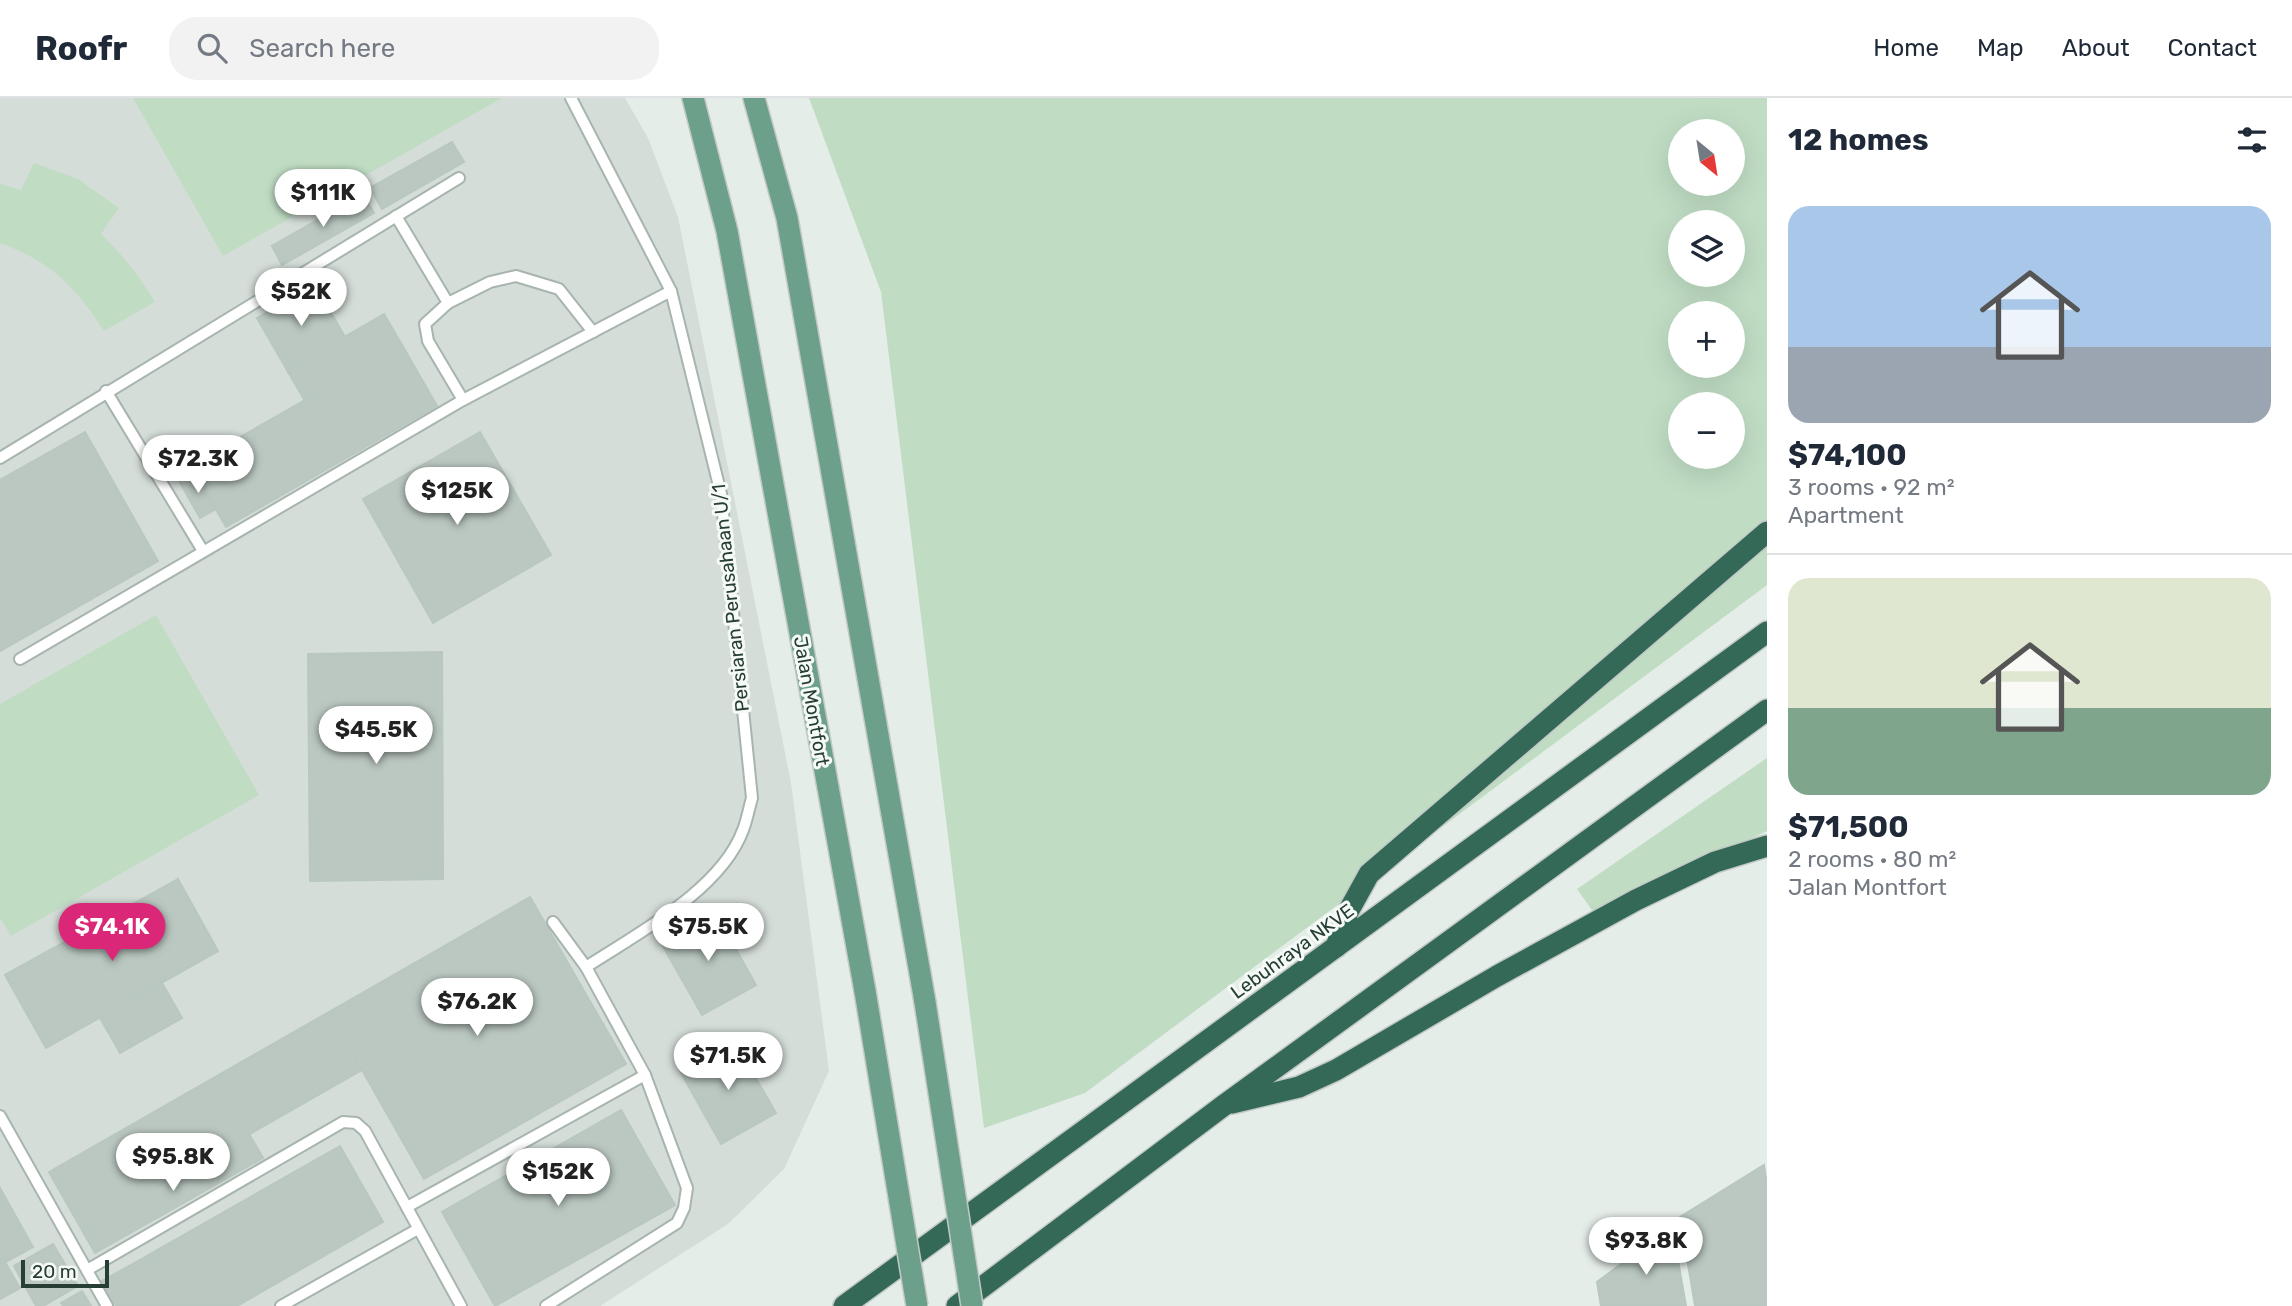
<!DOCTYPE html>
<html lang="en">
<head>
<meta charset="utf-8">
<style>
  :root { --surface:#fff; --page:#f2f2f3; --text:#1f2937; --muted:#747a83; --line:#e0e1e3; --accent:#db2777 }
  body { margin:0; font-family:Rubik,sans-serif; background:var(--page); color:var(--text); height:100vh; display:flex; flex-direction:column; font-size:26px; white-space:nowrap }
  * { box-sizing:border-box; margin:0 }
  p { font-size:23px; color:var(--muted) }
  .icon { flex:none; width:38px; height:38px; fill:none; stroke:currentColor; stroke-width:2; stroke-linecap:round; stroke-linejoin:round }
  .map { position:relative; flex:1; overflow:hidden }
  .drawer { display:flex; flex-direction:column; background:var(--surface); width:525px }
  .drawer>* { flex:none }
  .needle { width:46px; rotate:150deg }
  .fabs { position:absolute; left:1668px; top:21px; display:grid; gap:14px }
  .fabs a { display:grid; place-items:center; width:77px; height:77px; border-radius:50%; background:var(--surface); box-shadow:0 7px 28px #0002; font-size:35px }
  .scale { position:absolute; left:21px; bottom:18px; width:88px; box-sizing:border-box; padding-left:7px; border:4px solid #263e34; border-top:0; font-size:19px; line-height:24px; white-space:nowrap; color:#263e34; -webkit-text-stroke:5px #f6faf7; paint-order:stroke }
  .price { position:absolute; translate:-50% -60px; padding:0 16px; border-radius:24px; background:#fff; color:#222; font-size:23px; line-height:46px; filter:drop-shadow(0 2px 4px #0008) }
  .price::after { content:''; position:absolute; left:50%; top:42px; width:21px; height:16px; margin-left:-10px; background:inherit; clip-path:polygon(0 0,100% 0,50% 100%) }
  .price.current { background:var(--accent); color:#fff }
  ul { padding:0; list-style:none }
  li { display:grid; align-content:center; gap:14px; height:371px; padding:0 21px }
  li+li { border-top:2px solid var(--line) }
  li span { display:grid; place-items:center; height:217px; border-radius:21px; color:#555 }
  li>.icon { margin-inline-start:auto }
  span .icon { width:126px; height:126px; fill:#fffc; stroke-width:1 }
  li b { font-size:30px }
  h2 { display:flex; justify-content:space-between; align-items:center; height:84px; padding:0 21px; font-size:30px }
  header { display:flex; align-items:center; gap:42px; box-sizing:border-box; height:98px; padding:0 35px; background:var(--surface); border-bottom:2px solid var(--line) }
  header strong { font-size:33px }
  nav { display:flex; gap:38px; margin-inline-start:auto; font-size:24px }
  .search { width:490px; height:63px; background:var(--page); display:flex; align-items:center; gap:18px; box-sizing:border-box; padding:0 24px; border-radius:28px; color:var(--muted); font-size:26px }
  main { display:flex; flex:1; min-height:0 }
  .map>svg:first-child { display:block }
</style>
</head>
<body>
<header>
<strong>Roofr</strong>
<div class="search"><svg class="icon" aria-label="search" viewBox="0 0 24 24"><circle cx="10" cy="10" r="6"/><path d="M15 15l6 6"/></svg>Search here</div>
<nav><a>Home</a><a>Map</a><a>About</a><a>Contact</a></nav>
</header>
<main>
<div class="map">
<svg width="1767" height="1208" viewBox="0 0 1767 1208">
  <rect width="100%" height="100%" fill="#e5ede9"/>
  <path fill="#d4ddd7" d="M 0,0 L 625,0 L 648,40 L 678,119 L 791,685 L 829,973 L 784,1071 L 728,1126 L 600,1208 L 0,1208 Z"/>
  <g fill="#c0ddc4" fill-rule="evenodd">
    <path d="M 133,0 L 502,0 L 223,158 Z"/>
    <path d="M 809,0 L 1767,0 L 1767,487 L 1085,995 L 984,1030 L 881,194 ZM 1680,33 L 1732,33 L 1732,86 L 1680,86 ZM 1680,124 L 1732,124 L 1732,177 L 1680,177 ZM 1680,215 L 1732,215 L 1732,268 L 1680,268 ZM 1680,306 L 1732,306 L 1732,359 L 1680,359 Z"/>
    <path d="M 34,65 L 78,81 L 119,110 L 101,136 C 123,157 139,178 155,204 L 104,233 C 76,189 50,163 0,145 L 0,86 L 21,92 Z"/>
    <path d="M 156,517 L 259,697 L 11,838 L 0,820 L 0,606 Z"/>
    <path d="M 1767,660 L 1767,733 L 1594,815 L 1577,791 Z"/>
  </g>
  <g fill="#bbc8c1" stroke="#b8c7bf" stroke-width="2">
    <path d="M 452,44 L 464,64 L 382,111 L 370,90 Z"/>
    <path d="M 363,96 L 374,115 L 282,167 L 272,148 Z"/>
    <path d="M 315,187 L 345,239 L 287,272 L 257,220 Z"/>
    <path d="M 384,216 L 402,247 L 305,303 L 287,272 Z"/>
    <path d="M 402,247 L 437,308 L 226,429 L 191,367 Z"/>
    <path d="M 85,334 L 158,463 L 0,553 L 0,382 Z"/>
    <path d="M 480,334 L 551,457 L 433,525 L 363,401 Z"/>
    <path d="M 195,374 L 216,411 L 200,420 L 179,383 Z"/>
    <path d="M 442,554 L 443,781 L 310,783 L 308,556 Z"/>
    <path d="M 178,781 L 218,853 L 46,950 L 5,877 Z"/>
    <path d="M 530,799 L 626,966 L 424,1081 L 329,914 Z"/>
    <path d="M 714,812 L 756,887 L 702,917 L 660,843 Z"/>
    <path d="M 162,885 L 182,920 L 120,955 L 100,920 Z"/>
    <path d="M 329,914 L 362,972 L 82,1132 L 49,1074 Z"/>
    <path d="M 734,942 L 776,1015 L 721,1046 L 680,973 Z"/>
    <path d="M 621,1012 L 675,1107 L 495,1208 L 442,1114 Z"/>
    <path d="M 249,1036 L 263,1060 L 95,1155 L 82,1132 Z"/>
    <path d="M 340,1048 L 383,1124 L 237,1208 L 175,1208 L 147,1158 Z"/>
    <path d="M 1764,1067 L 1767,1087 L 1767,1208 L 1695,1208 L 1680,1119 Z"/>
    <path d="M 0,1090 L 33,1149 L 0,1167 Z"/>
    <path d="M 1672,1128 L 1686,1208 L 1601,1208 L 1597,1184 Z"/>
    <path d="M 53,1146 L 78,1188 L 43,1208 L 36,1208 L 14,1168 Z"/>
    <path d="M 147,1158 L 175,1208 L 116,1208 L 102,1183 Z"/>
    <path d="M 5,1164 L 20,1190 L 0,1201 L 0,1167 Z"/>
    <path d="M 82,1193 L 91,1208 L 63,1208 L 61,1205 Z"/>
  </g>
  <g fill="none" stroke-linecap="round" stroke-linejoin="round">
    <defs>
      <g id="lane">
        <path d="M 571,0 L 671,193 L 721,396 L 752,700 C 749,710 747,722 743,732 C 721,792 638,835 586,869"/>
        <path d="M 396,118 L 448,205 L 490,184 L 516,178 L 559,191 L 593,234"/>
        <path d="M 448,205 L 425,226 L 428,243 L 463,302"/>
        <path d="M 106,293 L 203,453"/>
        <path d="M 0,360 L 459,80"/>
        <path d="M 20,561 L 463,302 L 671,193"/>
        <path d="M 0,1018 L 107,1208"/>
        <path d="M 407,1109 L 645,977"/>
        <path d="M 87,1172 L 343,1024 L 356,1025 L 365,1033 L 461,1208"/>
        <path d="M 281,1208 L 418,1131"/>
        <path d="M 546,1208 L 677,1125 L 684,1110 L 687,1090 L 645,977 L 586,869 L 553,824"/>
      </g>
      <g id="primary">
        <path d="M 693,0 L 727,133 L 865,893"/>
        <path d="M 754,0 L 787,120 L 925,904"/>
      </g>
      <g id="highway">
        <path d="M 1336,849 L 1348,814 L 1369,776 L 1767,434"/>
        <path d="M 1232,1005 L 1299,989 L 1336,972 L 1497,878 L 1636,802 L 1715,764 L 1767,748"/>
        <path d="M 844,1208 L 1767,534"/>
        <path d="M 957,1208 L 1223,1008 L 1767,612"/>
      </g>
    </defs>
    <use href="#lane" stroke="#a8b5af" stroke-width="14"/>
    <use href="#primary" stroke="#c2c9c6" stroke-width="24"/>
    <use href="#highway" stroke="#c2c9c6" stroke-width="24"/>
    <use href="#lane" stroke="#fff" stroke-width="10"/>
    <use href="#primary" stroke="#6da08b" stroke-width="21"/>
    <use href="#highway" stroke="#336956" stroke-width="21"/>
    <defs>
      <g id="primary-bridge">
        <path d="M 865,893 L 917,1208"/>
        <path d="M 925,904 L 972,1208"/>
      </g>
    </defs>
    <use href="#primary-bridge" stroke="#c2c9c6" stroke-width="24" stroke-linecap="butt"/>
    <use href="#primary-bridge" stroke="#6da08b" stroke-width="21"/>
  </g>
  <g text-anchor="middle" stroke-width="6" stroke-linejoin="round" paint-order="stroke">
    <g font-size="19" fill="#263e34" stroke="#f6faf7">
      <text transform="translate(730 500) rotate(-96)" y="7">Persiaran Perusahaan U/1</text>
      <text transform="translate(812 603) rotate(80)" y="7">Jalan Montfort</text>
      <text transform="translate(1292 853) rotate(-36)" y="7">Lebuhraya NKVE</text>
    </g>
  </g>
</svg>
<div class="fabs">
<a><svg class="needle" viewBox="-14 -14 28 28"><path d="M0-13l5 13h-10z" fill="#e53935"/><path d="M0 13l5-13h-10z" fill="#747a83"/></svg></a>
<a><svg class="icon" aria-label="layers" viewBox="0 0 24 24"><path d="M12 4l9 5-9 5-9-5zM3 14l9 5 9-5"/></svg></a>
<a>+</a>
<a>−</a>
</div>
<div class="scale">20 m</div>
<b class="price" style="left:323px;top:131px">$111K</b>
<b class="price" style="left:301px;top:230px">$52K</b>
<b class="price" style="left:198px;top:397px">$72.3K</b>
<b class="price" style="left:457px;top:429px">$125K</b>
<b class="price" style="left:376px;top:668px">$45.5K</b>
<b class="price current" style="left:112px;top:865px">$74.1K</b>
<b class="price" style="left:708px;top:865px">$75.5K</b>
<b class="price" style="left:477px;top:940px">$76.2K</b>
<b class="price" style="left:728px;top:994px">$71.5K</b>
<b class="price" style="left:173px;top:1095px">$95.8K</b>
<b class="price" style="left:558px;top:1110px">$152K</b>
<b class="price" style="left:1646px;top:1179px">$93.8K</b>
</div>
<section class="drawer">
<h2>12 homes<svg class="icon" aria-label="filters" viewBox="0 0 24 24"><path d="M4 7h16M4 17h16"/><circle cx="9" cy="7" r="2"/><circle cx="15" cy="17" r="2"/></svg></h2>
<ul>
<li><span style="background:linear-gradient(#a9c7e8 65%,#9aa5b1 0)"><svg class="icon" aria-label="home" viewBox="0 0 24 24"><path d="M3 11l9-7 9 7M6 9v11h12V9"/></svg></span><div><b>$74,100</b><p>3 rooms · 92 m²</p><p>Apartment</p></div></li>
<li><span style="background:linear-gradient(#dfe7d0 60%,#7fa58c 0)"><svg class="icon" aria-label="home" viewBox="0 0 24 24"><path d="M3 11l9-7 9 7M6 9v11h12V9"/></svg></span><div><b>$71,500</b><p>2 rooms · 80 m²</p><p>Jalan Montfort</p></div></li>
</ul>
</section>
</main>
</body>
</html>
